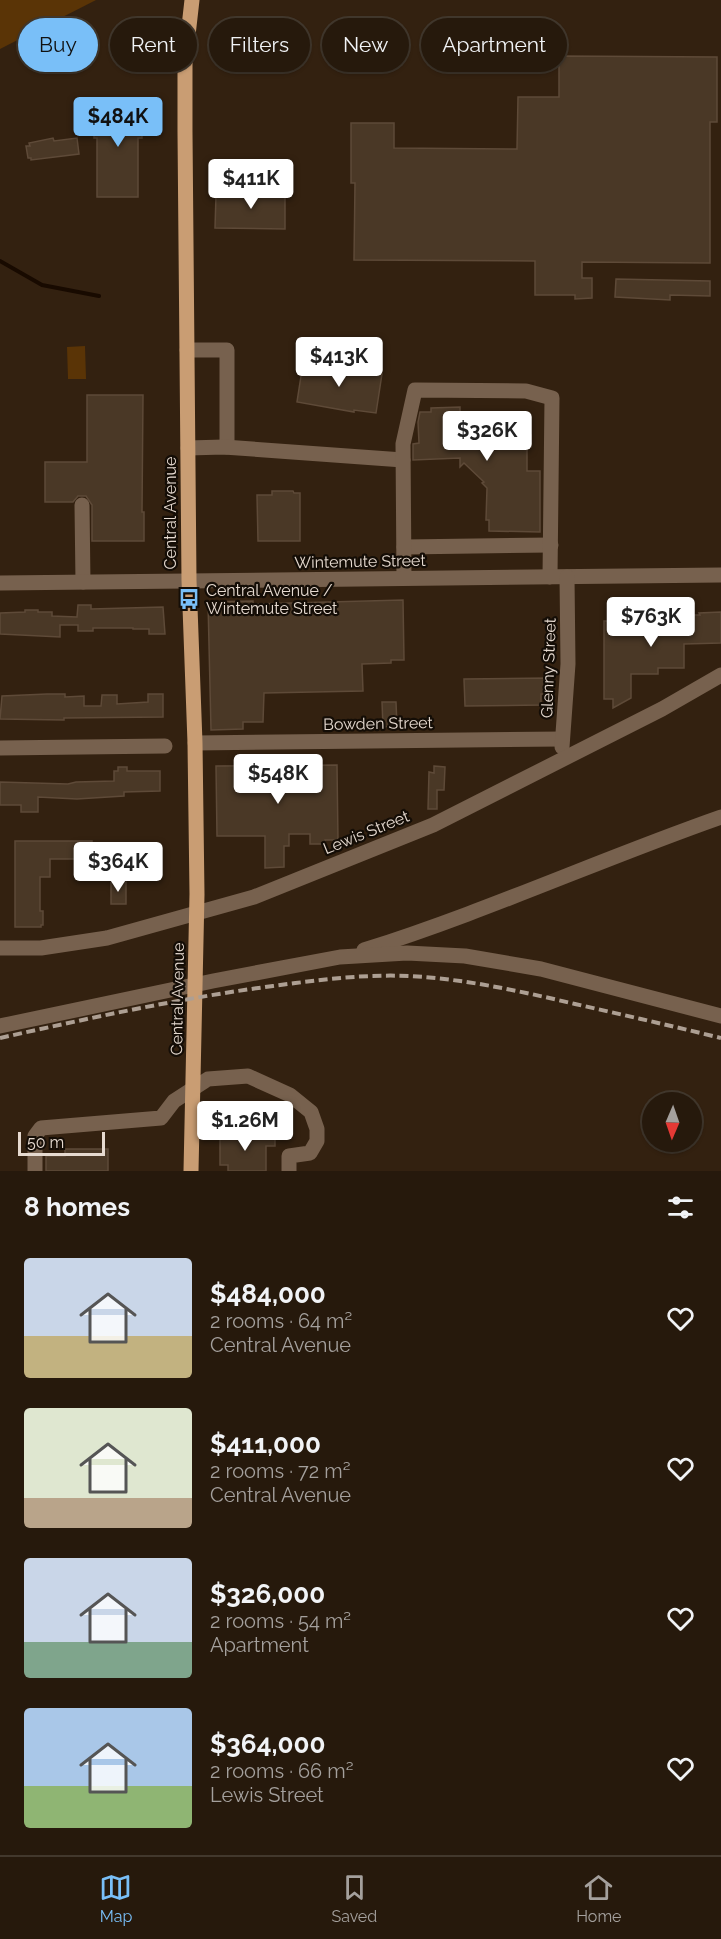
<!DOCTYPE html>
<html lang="en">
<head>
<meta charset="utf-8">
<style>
  :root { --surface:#26190c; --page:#2e2215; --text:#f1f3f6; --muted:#a4a09d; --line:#42382d; --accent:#79bff8 }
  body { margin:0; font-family:Raleway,sans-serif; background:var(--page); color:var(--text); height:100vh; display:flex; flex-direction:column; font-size:22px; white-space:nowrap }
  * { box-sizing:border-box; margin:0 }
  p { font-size:20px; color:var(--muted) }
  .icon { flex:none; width:33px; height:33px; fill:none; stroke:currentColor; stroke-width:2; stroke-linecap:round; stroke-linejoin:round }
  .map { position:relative; height:1171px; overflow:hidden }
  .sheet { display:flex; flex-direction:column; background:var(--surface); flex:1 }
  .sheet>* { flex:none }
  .banner { position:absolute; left:18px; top:18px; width:686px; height:54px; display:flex; gap:12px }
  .needle { width:39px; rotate:182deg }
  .buttons { position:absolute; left:642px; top:1092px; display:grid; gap:12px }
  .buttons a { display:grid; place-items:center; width:60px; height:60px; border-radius:50%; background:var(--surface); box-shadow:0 2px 4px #0004,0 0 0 2px var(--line); font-size:30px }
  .scale { position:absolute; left:18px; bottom:15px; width:87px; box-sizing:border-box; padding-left:6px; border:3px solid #e6dad0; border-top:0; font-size:16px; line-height:21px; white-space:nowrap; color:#e6dad0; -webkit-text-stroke:4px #140d06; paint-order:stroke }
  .price { position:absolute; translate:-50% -51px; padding:0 14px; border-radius:6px; background:#fff; color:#222; font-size:20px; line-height:39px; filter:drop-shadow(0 2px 3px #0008) }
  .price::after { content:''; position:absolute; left:50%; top:36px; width:18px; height:14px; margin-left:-9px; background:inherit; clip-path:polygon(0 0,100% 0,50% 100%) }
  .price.active { background:var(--accent); color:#111 }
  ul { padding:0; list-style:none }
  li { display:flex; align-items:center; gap:18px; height:150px; padding:0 24px }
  li span { display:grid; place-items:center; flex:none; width:168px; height:120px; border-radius:6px; color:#555 }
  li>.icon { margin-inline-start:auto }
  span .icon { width:72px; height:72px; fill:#fffc; stroke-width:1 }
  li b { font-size:26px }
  h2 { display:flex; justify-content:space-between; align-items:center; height:72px; padding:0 24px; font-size:26px }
  .chip { padding:0 21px; border-radius:27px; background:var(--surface); box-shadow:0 2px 4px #0004,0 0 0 2px var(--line); font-size:21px; line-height:54px }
  .chip.active { background:var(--accent); color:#111 }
  .menu { display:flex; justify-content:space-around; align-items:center; height:84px; border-top:2px solid var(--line); background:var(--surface); font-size:16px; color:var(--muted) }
  .menu a { display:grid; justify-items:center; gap:3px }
  .menu .active { color:var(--accent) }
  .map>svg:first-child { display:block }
</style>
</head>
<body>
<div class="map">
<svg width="721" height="1171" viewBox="0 0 721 1171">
  <rect width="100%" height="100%" fill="#332110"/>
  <g fill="#5a3406">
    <path d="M 0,0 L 96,0 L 0,49 Z"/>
    <path d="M 85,346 L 86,379 L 68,379 L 67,347 Z"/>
  </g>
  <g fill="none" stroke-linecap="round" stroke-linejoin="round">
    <path stroke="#180a00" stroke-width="4" d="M 0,261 L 42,285 L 99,296"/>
  </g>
  <g fill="#4a3826" stroke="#5e4a38" stroke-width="1.5">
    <path d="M 559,56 L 717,57 L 717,122 L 710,122 L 710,263 L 582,262 L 582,278 L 592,278 L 592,298 L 575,299 L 575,295 L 535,295 L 535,261 L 354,260 L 355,183 L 351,183 L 351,123 L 394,123 L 394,148 L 517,149 L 518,97 L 559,97 Z"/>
    <path d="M 109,102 L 141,103 L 142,138 L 138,138 L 138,197 L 97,197 L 97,138 L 94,138 L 94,104 L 109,104 Z"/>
    <path d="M 53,138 L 54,141 L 77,138 L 79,154 L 31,160 L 31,158 L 28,158 L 26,146 L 30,146 L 29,143 Z"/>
    <path d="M 248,189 L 285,190 L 285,229 L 215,228 L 216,195 L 248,193 Z"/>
    <path d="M 616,279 L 710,281 L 710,296 L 670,295 L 670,300 L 615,297 Z"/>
    <path d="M 303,363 L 382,374 L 376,413 L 354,410 L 354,412 L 297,402 Z"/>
    <path d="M 87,395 L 143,395 L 142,512 L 144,512 L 144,541 L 92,541 L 92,505 L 86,496 L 78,496 L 73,502 L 45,502 L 45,462 L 87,462 Z"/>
    <path d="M 460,407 L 460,413 L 516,412 L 516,436 L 531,435 L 531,447 L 527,447 L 527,471 L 540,471 L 540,532 L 489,531 L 489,520 L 486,520 L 487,488 L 482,483 L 484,482 L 464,463 L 460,467 L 460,458 L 413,460 L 413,444 L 419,443 L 418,422 L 420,412 L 431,412 L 431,408 Z"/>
    <path d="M 272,491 L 293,491 L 294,493 L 300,493 L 300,541 L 258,541 L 257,495 L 272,495 Z"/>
    <path d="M 403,600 L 404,660 L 391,660 L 391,663 L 362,664 L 363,691 L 264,693 L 263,722 L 243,722 L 243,729 L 211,730 L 208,602 L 253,601 L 253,604 Z"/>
    <path d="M 78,605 L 91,605 L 91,609 L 163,607 L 165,634 L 149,634 L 149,629 L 133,629 L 133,628 L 93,628 L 93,631 L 78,631 L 78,625 L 60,625 L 60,637 L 0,634 L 0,613 L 25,612 L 25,610 L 38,610 L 38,612 L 52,612 L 52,616 L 77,617 Z"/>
    <path d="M 721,612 L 721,643 L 684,644 L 684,668 L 658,668 L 658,674 L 631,674 L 631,698 L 613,708 L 613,699 L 604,699 L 604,621 L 657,621 L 657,615 L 700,615 L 699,613 Z"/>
    <path d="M 548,678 L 548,694 L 541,694 L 541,705 L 465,706 L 464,679 Z"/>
    <path d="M 47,694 L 65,694 L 65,697 L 84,696 L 84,706 L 101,706 L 102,695 L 117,695 L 117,704 L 148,702 L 148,694 L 163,694 L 163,717 L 64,718 L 64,720 L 0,719 L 2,696 Z"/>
    <path d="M 382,702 L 396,702 L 397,726 L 383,727 Z"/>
    <path d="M 337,765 L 338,840 L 325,840 L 325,844 L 310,844 L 310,834 L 289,834 L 289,846 L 284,846 L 284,867 L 265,868 L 265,836 L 217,836 L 216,766 Z"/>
    <path d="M 434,766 L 445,767 L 444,790 L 437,790 L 437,809 L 428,809 L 429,772 L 434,773 Z"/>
    <path d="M 118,767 L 127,767 L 127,771 L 160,771 L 160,791 L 124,792 L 124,796 L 77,799 L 38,797 L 38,812 L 21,812 L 21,805 L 0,805 L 0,782 L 68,784 L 76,782 L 114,781 L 114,771 L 118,771 Z"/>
    <path d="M 15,841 L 92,841 L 92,859 L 50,859 L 50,877 L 40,877 L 40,911 L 43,911 L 43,925 L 41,925 L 41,927 L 15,927 Z"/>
    <rect x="111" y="882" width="15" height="22"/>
    <path d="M 220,1136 L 275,1136 L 275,1146 L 266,1146 L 266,1171 L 228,1171 L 228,1165 L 220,1165 Z"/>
    <path d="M 65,1149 L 108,1149 L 108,1171 L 46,1171 L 46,1156 L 65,1156 Z"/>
  </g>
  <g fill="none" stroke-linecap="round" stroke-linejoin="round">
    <g stroke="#77614e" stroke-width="15">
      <path d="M 161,63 L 185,62"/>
      <path d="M 187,350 L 227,350 L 227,447"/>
      <path d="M 188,448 L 224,447 L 403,460"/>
      <path d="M 82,505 L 83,582"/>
      <path d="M 404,547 L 551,545"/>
      <path d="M 404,578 L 403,444 L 415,390 L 526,391 L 552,398 L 550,577"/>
      <path d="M 0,583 L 721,575"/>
      <path d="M 195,743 L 562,739"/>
      <path d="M 562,747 L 568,664 L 567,577"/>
      <path d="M 0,748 L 165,746"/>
      <path d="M 0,948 L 41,948 L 107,938 L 254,897 L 433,825 L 662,709 L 721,675"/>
      <path d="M 364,950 C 485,912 601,859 721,817"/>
      <path d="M 0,1026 L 213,981 L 340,957 L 407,953 L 465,956 L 541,969 L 721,1016"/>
      <path d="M 35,1171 L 35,1136 L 41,1128 L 161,1118 L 174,1101 L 208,1079 L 248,1076 L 290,1095 L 311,1112 L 317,1129 L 317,1141 L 310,1153 L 289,1156 L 289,1171"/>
    </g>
    <path stroke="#c99d73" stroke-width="15" d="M 191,1171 L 197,894 L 195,743 L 189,580 L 185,132 L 185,62 L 192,0"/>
    <path stroke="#ad9f93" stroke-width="4" stroke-dasharray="9 4.5" stroke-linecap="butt" d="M 0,1038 C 90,1018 181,998 273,986 C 318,980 363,974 409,976 C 465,979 520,991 575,1004 C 624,1015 672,1026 721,1038"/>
  </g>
  <defs>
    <symbol id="bus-bare" viewBox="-9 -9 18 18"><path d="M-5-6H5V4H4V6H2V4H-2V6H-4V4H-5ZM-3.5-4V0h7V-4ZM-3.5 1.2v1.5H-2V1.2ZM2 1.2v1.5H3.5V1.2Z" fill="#79bff8" stroke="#140d06" stroke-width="2.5" paint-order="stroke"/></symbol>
  </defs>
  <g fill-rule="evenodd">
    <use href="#bus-bare" x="174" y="584" width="30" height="30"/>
  </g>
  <g text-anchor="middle" stroke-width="4.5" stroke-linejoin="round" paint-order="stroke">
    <g font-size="16" fill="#e6dad0" stroke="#140d06">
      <text transform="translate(170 513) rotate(-90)" y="6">Central Avenue</text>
      <text transform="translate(360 561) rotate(-1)" y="6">Wintemute Street</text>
      <text transform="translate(548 668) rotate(-88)" y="6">Glenny Street</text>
      <text transform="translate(378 723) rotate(-1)" y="6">Bowden Street</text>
      <text transform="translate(366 832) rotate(-22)" y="6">Lewis Street</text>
      <text transform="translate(177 999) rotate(-89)" y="6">Central Avenue</text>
    </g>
    <g font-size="16" fill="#e6dad0" stroke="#140d06" text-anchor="start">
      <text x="206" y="596">Central Avenue /<tspan x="206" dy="18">Wintemute Street</tspan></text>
    </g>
  </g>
</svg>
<div class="buttons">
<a><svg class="needle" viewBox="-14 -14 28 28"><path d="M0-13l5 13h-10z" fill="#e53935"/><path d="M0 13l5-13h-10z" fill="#a4a09d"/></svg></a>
</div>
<div class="scale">50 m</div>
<b class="price active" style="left:118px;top:148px">$484K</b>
<b class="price" style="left:251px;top:210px">$411K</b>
<b class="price" style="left:339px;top:388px">$413K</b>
<b class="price" style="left:487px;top:462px">$326K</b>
<b class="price" style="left:651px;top:648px">$763K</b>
<b class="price" style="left:278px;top:805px">$548K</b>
<b class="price" style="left:118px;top:893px">$364K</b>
<b class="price" style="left:245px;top:1152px">$1.26M</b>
<div class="banner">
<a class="chip active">Buy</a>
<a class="chip">Rent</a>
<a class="chip">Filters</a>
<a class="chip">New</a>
<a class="chip">Apartment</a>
</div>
</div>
<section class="sheet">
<h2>8 homes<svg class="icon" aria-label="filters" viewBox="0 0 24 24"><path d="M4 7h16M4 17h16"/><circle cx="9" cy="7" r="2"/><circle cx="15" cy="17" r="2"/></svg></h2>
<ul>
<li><span style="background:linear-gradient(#c9d6e8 65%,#c2b280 0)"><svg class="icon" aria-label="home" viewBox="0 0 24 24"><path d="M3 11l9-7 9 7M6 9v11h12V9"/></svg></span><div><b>$484,000</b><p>2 rooms · 64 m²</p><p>Central Avenue</p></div><svg class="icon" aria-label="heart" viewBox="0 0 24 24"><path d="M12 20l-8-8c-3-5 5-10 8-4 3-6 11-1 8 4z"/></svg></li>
<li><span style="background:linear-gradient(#dfe7d0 75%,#b9a48a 0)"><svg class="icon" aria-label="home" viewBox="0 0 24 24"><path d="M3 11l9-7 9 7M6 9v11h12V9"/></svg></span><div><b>$411,000</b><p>2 rooms · 72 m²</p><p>Central Avenue</p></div><svg class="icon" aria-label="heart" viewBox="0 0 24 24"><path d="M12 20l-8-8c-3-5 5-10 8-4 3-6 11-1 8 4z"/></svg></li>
<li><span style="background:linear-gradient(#c9d6e8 70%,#7fa58c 0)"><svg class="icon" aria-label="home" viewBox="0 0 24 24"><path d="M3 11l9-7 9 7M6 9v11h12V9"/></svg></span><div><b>$326,000</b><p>2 rooms · 54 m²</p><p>Apartment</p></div><svg class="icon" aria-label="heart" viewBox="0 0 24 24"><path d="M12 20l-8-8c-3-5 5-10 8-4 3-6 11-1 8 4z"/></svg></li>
<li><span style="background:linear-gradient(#a9c7e8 65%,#8fb573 0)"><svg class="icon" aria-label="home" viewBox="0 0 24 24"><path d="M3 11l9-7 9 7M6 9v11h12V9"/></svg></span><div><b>$364,000</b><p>2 rooms · 66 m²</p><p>Lewis Street</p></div><svg class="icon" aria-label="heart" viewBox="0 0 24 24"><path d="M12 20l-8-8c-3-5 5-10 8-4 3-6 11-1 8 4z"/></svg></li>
</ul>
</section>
<nav class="menu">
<a class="active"><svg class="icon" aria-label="map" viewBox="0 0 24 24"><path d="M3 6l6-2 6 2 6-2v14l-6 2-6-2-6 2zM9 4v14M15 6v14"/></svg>Map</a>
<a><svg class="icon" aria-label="saved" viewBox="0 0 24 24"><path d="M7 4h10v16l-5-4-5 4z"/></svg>Saved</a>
<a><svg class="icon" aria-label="home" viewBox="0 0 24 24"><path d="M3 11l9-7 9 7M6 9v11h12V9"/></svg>Home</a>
</nav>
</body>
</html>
